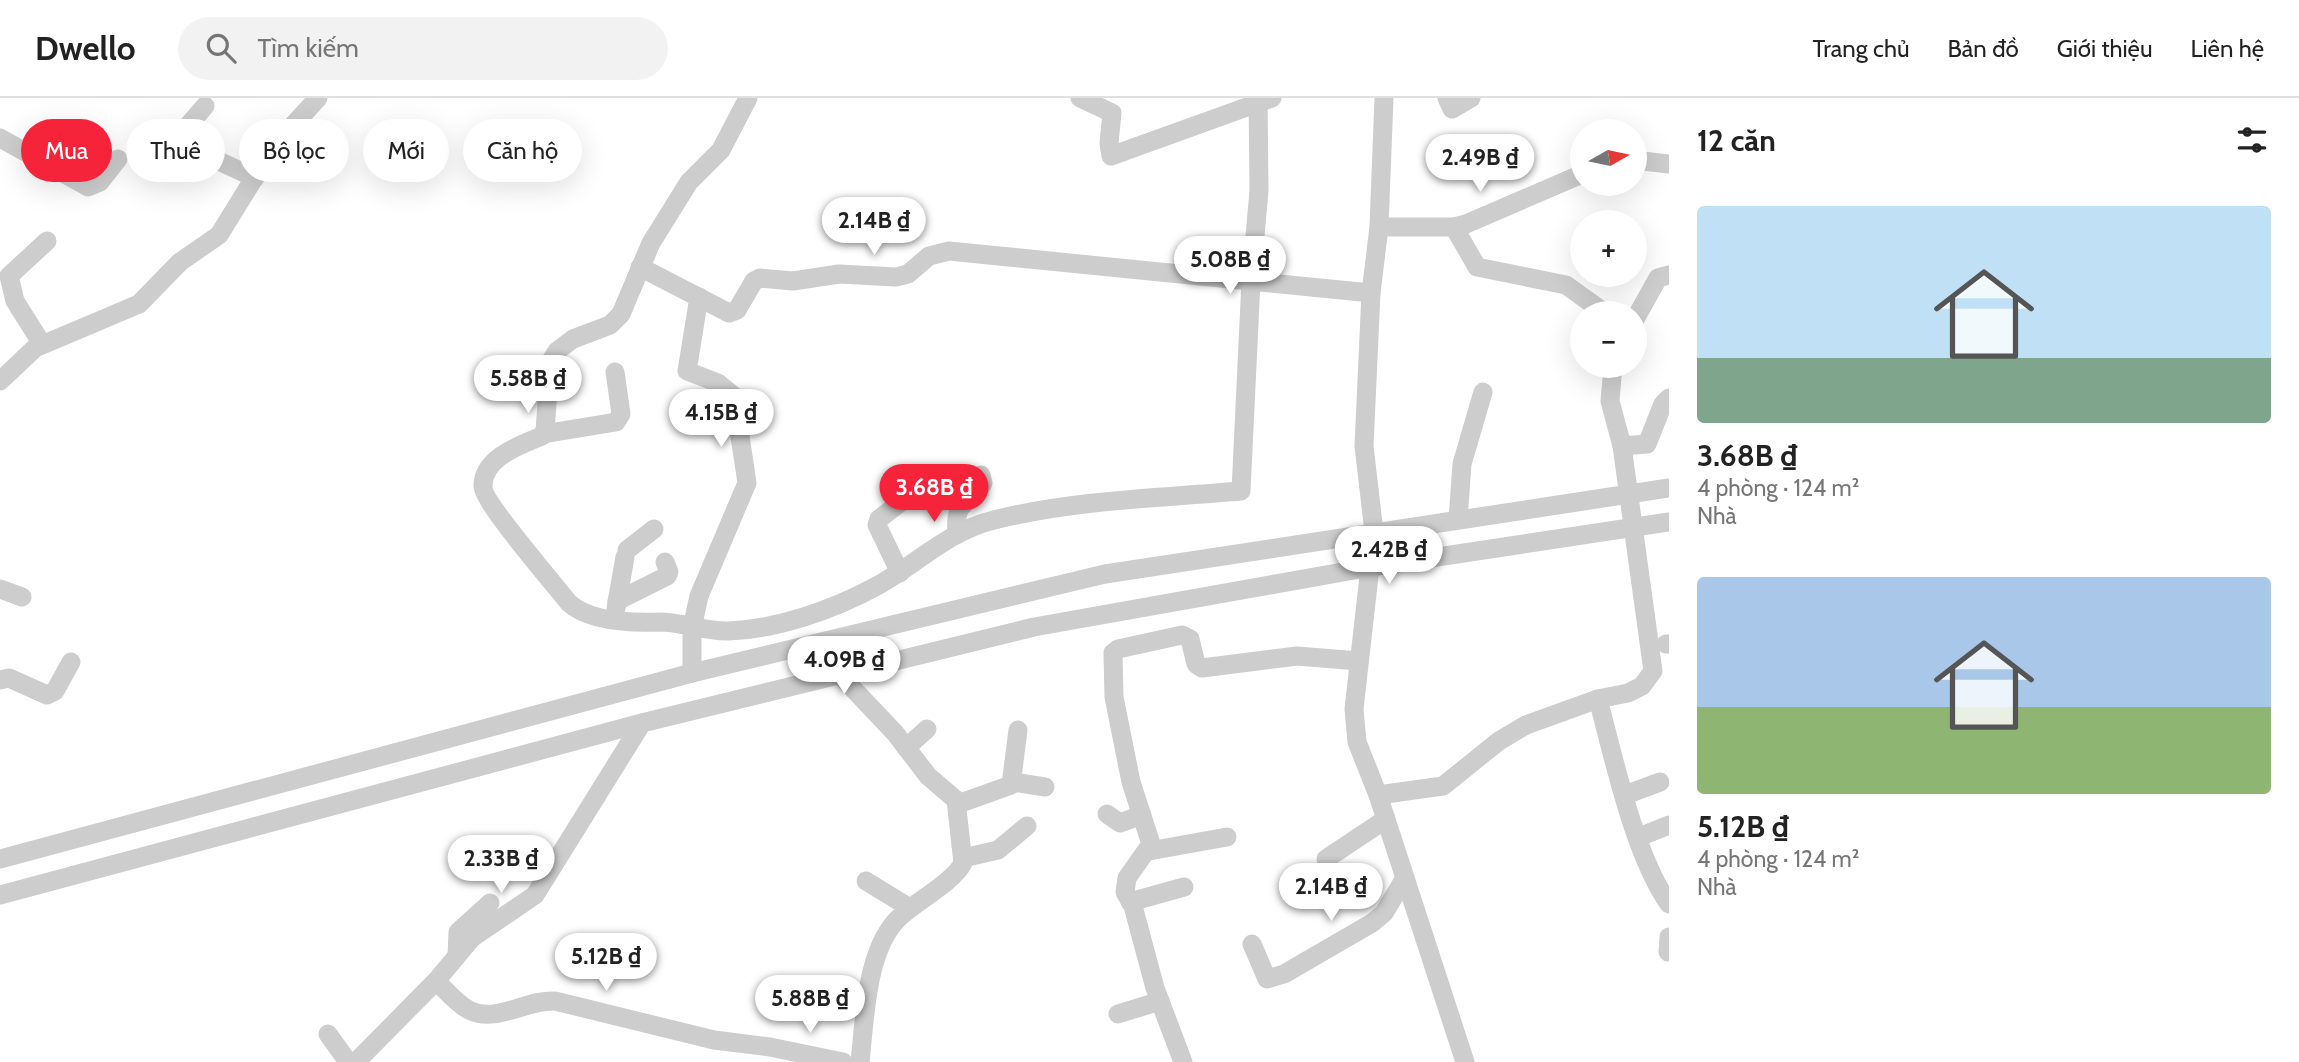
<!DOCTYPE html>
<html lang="vi">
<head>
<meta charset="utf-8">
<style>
  :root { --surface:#fff; --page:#f2f2f2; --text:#222; --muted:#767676; --line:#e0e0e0; --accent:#f6243b }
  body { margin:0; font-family:Cabin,sans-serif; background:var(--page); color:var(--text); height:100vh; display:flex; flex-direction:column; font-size:26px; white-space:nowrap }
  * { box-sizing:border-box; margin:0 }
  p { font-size:23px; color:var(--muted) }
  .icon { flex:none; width:38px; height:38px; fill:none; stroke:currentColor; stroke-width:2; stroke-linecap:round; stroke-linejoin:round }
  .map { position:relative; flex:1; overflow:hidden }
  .details { display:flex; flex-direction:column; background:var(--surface); width:630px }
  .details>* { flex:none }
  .hud { position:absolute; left:21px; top:21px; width:665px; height:63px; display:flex; gap:14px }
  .needle { width:46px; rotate:81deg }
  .controls { position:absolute; left:1570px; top:21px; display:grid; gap:14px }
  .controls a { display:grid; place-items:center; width:77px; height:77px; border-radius:50%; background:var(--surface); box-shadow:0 7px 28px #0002; font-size:35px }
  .price { position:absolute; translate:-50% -60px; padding:0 16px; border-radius:24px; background:#fff; color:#222; font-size:23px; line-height:46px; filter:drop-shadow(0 2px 4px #0008) }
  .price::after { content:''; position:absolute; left:50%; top:42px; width:21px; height:16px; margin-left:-10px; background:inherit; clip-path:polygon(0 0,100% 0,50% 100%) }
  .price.selected { background:var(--accent); color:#fff }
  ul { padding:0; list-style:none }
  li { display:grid; align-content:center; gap:14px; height:371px; padding:0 28px }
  li span { display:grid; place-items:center; height:217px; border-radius:7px; color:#555 }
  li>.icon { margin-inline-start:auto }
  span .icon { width:126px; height:126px; fill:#fffc; stroke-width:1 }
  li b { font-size:30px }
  h2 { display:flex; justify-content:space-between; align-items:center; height:84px; padding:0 28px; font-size:30px }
  .chip { padding:0 24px; border-radius:32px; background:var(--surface); box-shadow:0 7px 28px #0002; font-size:24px; line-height:63px }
  .chip.selected { background:var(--accent); color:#fff }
  header { display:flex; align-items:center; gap:42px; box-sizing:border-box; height:98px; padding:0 35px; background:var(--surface); border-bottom:2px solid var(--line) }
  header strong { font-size:33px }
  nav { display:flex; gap:38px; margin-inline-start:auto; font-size:24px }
  .search { width:490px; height:63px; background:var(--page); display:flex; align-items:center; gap:18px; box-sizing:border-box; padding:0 24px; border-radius:38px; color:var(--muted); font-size:26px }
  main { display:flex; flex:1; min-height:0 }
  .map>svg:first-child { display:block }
</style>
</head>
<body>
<header>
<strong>Dwello</strong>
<div class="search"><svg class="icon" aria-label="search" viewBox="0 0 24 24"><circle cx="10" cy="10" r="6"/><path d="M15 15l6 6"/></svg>Tìm kiếm</div>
<nav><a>Trang chủ</a><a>Bản đồ</a><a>Giới thiệu</a><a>Liên hệ</a></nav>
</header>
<main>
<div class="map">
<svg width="1669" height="964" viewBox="0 0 1669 964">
  <rect width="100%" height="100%" fill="#fff"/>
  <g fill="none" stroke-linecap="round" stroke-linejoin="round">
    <g stroke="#cdcdcd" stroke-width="19">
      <path d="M 748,0 L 721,52 L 689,84 L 651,145 L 621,216 L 610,227 L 573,241 L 557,253 L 550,264 L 545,333 L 542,338 C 521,347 483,359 483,388 C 482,403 555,487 569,505 C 590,524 634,525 660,524 C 683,524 706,534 729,533 C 778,531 832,512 875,489 C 916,467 948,433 994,422 C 1074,402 1160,400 1241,393 L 1251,183 L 1259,93 L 1258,0"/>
      <path d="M 1080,0 L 1112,15 L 1109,45 L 1111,58 L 1272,0"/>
      <path d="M 1384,0 L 1379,129 L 1371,195 L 1364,348 L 1374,434 L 1354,611 L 1357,644 L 1378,697 L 1465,964"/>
      <path d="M 1447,0 L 1452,11 L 1471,0"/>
      <path d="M 205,8 L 180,37 L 178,44 L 255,80"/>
      <path d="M 0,40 L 88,89 L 100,84 L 118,61"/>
      <path d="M 1634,62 L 1669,66"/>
      <path d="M 1379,129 L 1454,129 L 1466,126 L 1582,76"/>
      <path d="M 1454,129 L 1477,169 L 1566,187 L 1605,215"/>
      <path d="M 640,169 L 729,215 L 737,212 L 754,183 L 760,180 L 793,183 L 839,176 L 896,179 L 908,176 L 929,158 L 949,153 L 1371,195"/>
      <path d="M 1634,223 L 1658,180 L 1669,177"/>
      <path d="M 42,246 L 15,203 L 9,178 L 47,143"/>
      <path d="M 0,283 L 35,250 L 139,206 L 180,164 L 219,137 L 274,48 L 318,0"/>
      <path d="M 543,336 L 616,324 L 621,316 L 615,274"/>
      <path d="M 1622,348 L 1647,346 L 1663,306 L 1669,300"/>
      <path d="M 1458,422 L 1462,366 L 1483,294"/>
      <path d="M 957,434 C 954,400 969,410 983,385 L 981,377"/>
      <path d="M 627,452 L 654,431"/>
      <path d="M 900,475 L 877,427 L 879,421 L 919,390"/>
      <path d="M 0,491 L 22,499"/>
      <path d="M 617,503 L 667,478 L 669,474 L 665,464"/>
      <path d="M 616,510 L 625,459"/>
      <path d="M 1666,546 L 1669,546"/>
      <path d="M 692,575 L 692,530 L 699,498 L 747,385 L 734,298 L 718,285 L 687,273 L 699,199"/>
      <path d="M 841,578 L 895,635 L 928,678 L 956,702 L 963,765 C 955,782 918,803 902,817 C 866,847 865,920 860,964"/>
      <path d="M 0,582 L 9,580 L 47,597 L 55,593 L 71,564"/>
      <path d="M 1598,601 C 1614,661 1634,756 1669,806"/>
      <path d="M 906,650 L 927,631"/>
      <path d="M 1013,684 L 1045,689"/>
      <path d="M 1378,697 L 1443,688 L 1499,643 L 1526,627 L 1598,601 L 1628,595 L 1642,588 L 1653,573 L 1622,348 L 1610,303 L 1613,268"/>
      <path d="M 1625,697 L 1660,684"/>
      <path d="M 958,706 L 1011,687 L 1018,632"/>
      <path d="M 1107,716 L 1120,725 L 1142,717"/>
      <path d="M 1639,739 L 1669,727"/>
      <path d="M 1149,753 L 1227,739"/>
      <path d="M 963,760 L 998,752 L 1027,728"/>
      <path d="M 0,761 L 692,575 L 1105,476 L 1669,390"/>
      <path d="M 1326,761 L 1386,721"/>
      <path d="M 866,783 L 910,810"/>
      <path d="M 0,797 L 642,625 L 1034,529 L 1371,469 L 1669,424"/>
      <path d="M 1130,804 L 1184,789"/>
      <path d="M 1252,846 L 1267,881 L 1284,876 L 1372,825 L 1384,815 L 1405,780"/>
      <path d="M 1668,854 L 1669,839"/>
      <path d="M 457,858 L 458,834 L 490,805"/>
      <path d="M 436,883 C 446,892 457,906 469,912 C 496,926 527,901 555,903 L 714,942 L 770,949 L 843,964"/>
      <path d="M 1118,916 L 1160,903"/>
      <path d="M 328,936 L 348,964"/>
      <path d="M 356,964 L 436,883 L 472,840 L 535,797 L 642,625"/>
      <path d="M 1183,964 L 1155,890 L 1133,808 L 1125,794 L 1127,780 L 1151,746 L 1131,684 L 1114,599 L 1113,555 L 1118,551 L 1182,537 L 1190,541 L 1196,566 L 1202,570 L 1297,558 L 1359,563"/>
    </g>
  </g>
</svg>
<div class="controls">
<a><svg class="needle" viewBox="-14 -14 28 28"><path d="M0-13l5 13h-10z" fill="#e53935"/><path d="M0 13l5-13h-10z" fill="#767676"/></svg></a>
<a>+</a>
<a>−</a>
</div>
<b class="price" style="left:1480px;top:96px">2.49B ₫</b>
<b class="price" style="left:874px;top:159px">2.14B ₫</b>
<b class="price" style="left:1230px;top:198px">5.08B ₫</b>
<b class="price" style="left:528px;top:317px">5.58B ₫</b>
<b class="price" style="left:721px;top:351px">4.15B ₫</b>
<b class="price selected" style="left:934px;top:426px">3.68B ₫</b>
<b class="price" style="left:1389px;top:488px">2.42B ₫</b>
<b class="price" style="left:844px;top:598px">4.09B ₫</b>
<b class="price" style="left:501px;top:797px">2.33B ₫</b>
<b class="price" style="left:1331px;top:825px">2.14B ₫</b>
<b class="price" style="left:606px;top:895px">5.12B ₫</b>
<b class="price" style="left:810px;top:937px">5.88B ₫</b>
<div class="hud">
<a class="chip selected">Mua</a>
<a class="chip">Thuê</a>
<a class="chip">Bộ lọc</a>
<a class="chip">Mới</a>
<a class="chip">Căn hộ</a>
</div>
</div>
<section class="details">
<h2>12 căn<svg class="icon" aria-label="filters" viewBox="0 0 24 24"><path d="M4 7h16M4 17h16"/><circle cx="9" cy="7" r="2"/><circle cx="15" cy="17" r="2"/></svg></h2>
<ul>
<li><span style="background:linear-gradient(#bfe0f5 70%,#7fa58c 0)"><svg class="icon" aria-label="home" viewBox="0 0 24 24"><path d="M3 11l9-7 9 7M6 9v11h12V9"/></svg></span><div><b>3.68B ₫</b><p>4 phòng · 124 m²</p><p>Nhà</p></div></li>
<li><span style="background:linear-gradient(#a9c7e8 60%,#8fb573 0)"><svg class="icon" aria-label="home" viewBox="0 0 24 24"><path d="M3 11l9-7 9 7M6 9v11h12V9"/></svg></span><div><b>5.12B ₫</b><p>4 phòng · 124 m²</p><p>Nhà</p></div></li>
</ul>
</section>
</main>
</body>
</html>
